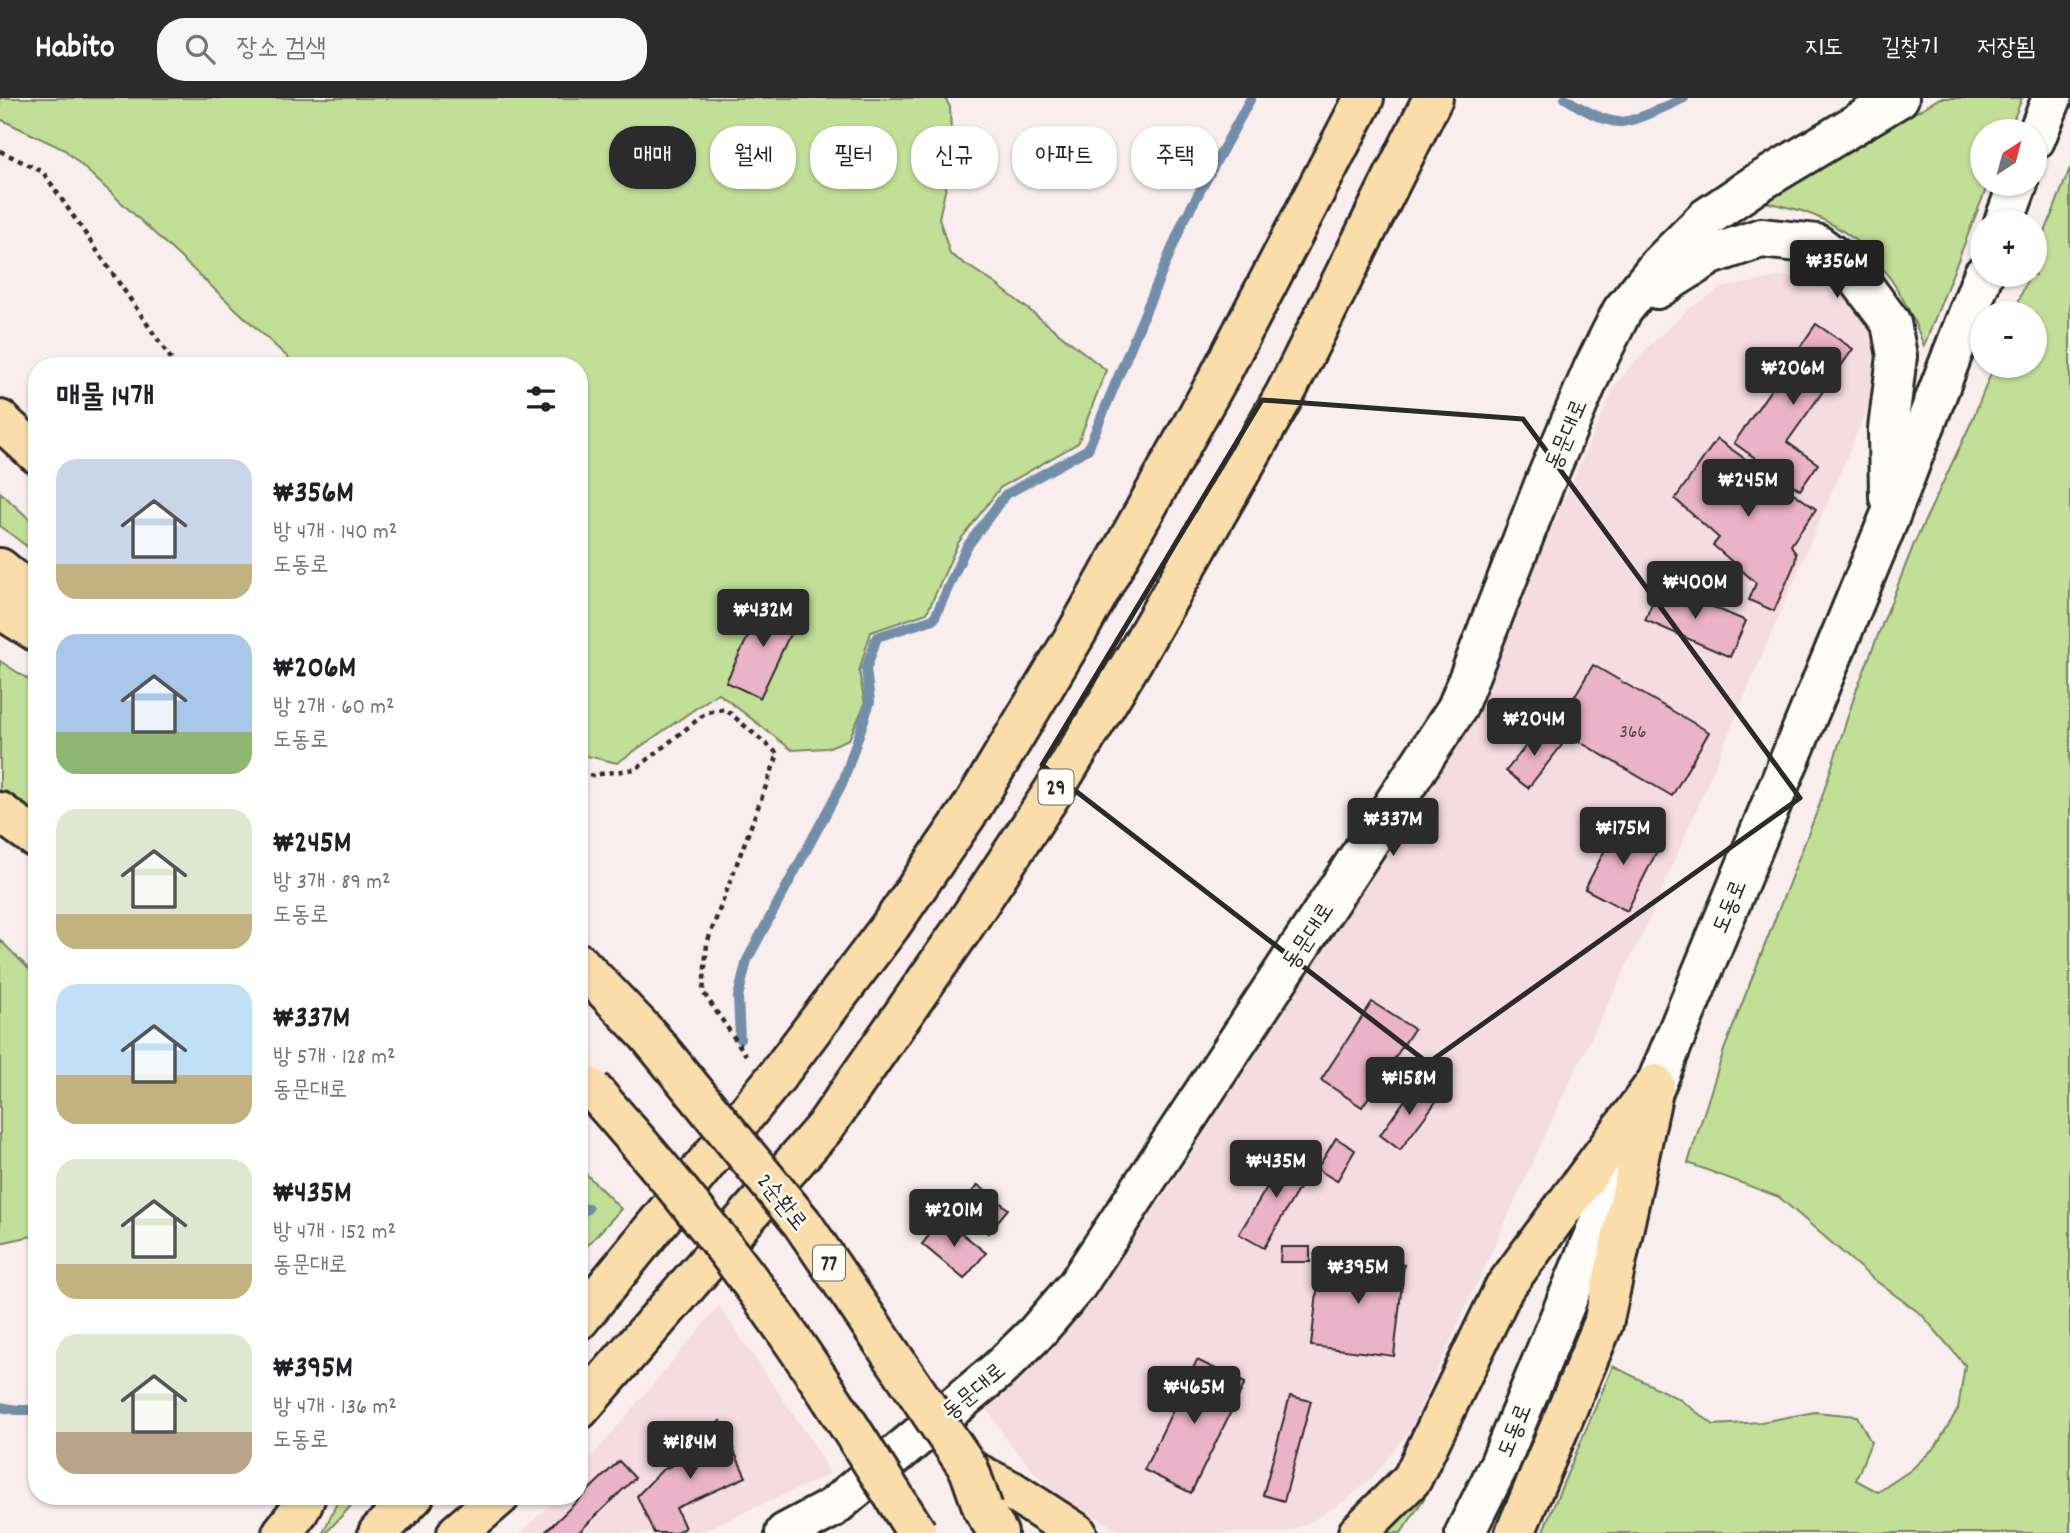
<!DOCTYPE html>
<html lang="ko">
<head>
<meta charset="utf-8">
<style>
  :root { --surface:#fff; --page:#f6f6f6; --text:#202124; --muted:#757577; --accent:#2b2b2b }
  body { margin:0; font-family:Dekko,"Poor Story",sans-serif; background:var(--page); color:var(--text); height:100vh; display:flex; flex-direction:column; font-size:26px; white-space:nowrap }
  * { box-sizing:border-box; margin:0 }
  p { font-size:23px; color:var(--muted) }
  .icon { flex:none; width:38px; height:38px; fill:none; stroke:currentColor; stroke-width:2; stroke-linecap:round; stroke-linejoin:round }
  .map { position:relative; flex:1; overflow:hidden }
  .sheet { position:absolute; left:28px; top:259px; width:560px; height:1148px; display:flex; flex-direction:column; background:var(--surface); border-radius:28px; box-shadow:0 2px 5px #0004 }
  .sheet>* { flex:none }
  .guide { position:absolute; left:609px; top:28px; width:665px; height:63px; display:flex; gap:14px }
  .needle { width:46px; rotate:36deg }
  .buttons { position:absolute; left:1970px; top:21px; display:grid; gap:14px }
  .buttons a { display:grid; place-items:center; width:77px; height:77px; border-radius:50%; background:var(--surface); box-shadow:0 2px 5px #0004; font-size:35px }
  .price { position:absolute; translate:-50% -60px; padding:0 16px; border-radius:7px; background:var(--accent); color:#fff; font-size:23px; line-height:46px; filter:drop-shadow(0 2px 4px #0008) }
  .price::after { content:''; position:absolute; left:50%; top:42px; width:21px; height:16px; margin-left:-10px; background:inherit; clip-path:polygon(0 0,100% 0,50% 100%) }
  .price.selected { background:#222; color:#fff }
  ul { padding:0; list-style:none }
  li { display:flex; align-items:center; gap:21px; height:175px; padding:0 28px }
  li span { display:grid; place-items:center; flex:none; width:196px; height:140px; border-radius:21px; color:#555 }
  li>.icon { margin-inline-start:auto }
  span .icon { width:84px; height:84px; fill:#fffc; stroke-width:1 }
  li b { font-size:30px }
  h2 { display:flex; justify-content:space-between; align-items:center; height:84px; padding:0 28px; font-size:30px }
  .pill { padding:0 24px; border-radius:28px; background:var(--surface); box-shadow:0 2px 5px #0004; font-size:24px; line-height:63px }
  .pill.selected { background:var(--accent); color:#fff }
  header { display:flex; align-items:center; gap:42px; box-sizing:border-box; height:98px; padding:0 35px; background:var(--accent); color:#fff }
  header strong { font-size:33px }
  nav { display:flex; gap:38px; margin-inline-start:auto; font-size:24px }
  .search { width:490px; height:63px; background:var(--page); display:flex; align-items:center; gap:18px; box-sizing:border-box; padding:0 24px; border-radius:28px; color:var(--muted); font-size:26px }
  .map>svg:first-child { display:block }
</style>
</head>
<body>
<header>
<strong>Habito</strong>
<div class="search"><svg class="icon" aria-label="search" viewBox="0 0 24 24"><circle cx="10" cy="10" r="6"/><path d="M15 15l6 6"/></svg>장소 검색</div>
<nav><a>지도</a><a>길찾기</a><a>저장됨</a></nav>
</header>
<div class="map">
<svg width="2070" height="1435" viewBox="0 0 2070 1435">
  <rect width="100%" height="100%" fill="#f9eded"/>
  <filter id="ink" filterUnits="userSpaceOnUse"><feTurbulence type="fractalNoise" baseFrequency=".0143" numOctaves="2"/><feDisplacementMap in="SourceGraphic" scale="14" xChannelSelector="R" yChannelSelector="G"/><feConvolveMatrix kernelMatrix="1 2 1 2 8 2 1 2 1" color-interpolation-filters="sRGB"/></filter>
  <g filter="url(#ink)">
    <g fill="#f5dce2">
      <path d="M 1784,178 L 1817,183 L 1844,197 L 1865,223 L 1875,254 L 1869,307 L 1646,829 L 1571,981 L 1409,1333 L 1372,1380 L 1345,1403 L 1305,1427 L 1283,1435 L 1128,1435 L 1119,1433 L 1054,1394 L 1036,1376 L 1007,1342 L 985,1308 L 1051,1251 L 1096,1195 L 1154,1113 L 1348,814 L 1468,620 L 1615,287 L 1649,248 L 1690,210 L 1721,190 Z"/>
      <path d="M 719,1208 L 811,1342 L 830,1376 L 698,1435 L 521,1435 L 558,1398 L 579,1398 L 579,1374 Z"/>
    </g>
    <g fill="#c1df97" stroke="#768561" stroke-width="2">
      <path d="M 0,0 L 945,0 L 950,9 L 952,62 L 939,120 L 950,156 L 996,186 L 1106,272 L 1078,345 L 1000,390 L 958,445 L 927,515 L 871,534 L 859,573 L 865,606 L 849,641 L 827,650 L 792,652 L 718,595 L 617,665 L 579,656 L 579,268 L 297,268 L 65,52 L 0,21 Z"/>
      <path d="M 1940,0 L 2022,0 L 2009,33 L 1983,33 L 1983,86 L 1988,86 L 1924,248 C 1902,187 1867,135 1802,113 C 1790,109 1777,107 1765,104 Z"/>
      <path d="M 2070,70 L 2070,1435 L 1542,1435 L 1613,1268 L 1679,1301 L 1714,1327 L 1761,1324 L 1815,1314 L 1857,1318 L 1871,1344 L 1856,1382 L 1878,1394 L 1911,1372 L 1936,1348 L 1958,1311 L 1965,1267 L 1922,1217 L 1872,1180 L 1779,1099 L 1688,1065 L 1724,952 L 1819,708 L 1856,593 L 1914,446 L 1971,325 L 1994,268 L 2035,268 L 2035,215 L 2014,215 L 2029,177 L 2035,177 L 2035,160 Z"/>
      <path d="M 0,394 L 37,428 L 37,456 L 0,428 Z"/>
      <path d="M 0,563 L 37,587 L 37,725 L 0,697 Z"/>
      <path d="M 0,842 L 37,879 L 37,1137 L 0,1145 Z"/>
      <path d="M 579,1069 L 621,1111 L 579,1157 Z"/>
      <path d="M 1415,1392 L 1425,1399 L 1401,1435 L 1373,1435 Z"/>
      <path d="M 340,1398 L 360,1398 L 326,1435 L 323,1435 Z"/>
    </g>
    <g fill="none" stroke-linecap="round" stroke-linejoin="round">
      <g stroke="#738ea9" stroke-width="10">
        <path d="M 1565,0 C 1578,9 1606,25 1621,24 C 1637,23 1669,7 1684,0"/>
        <path d="M 740,941 L 738,899 L 747,862 L 843,684 L 870,604 L 866,571 L 877,539 L 934,521 L 966,450 L 1005,397 L 1088,351 L 1183,124 L 1251,0"/>
        <path d="M 579,1117 L 588,1110"/>
        <path d="M 0,1309 L 17,1312 L 37,1312"/>
      </g>
    </g>
    <g fill="#ebb3c7" stroke="#2b2b2b" stroke-width="2">
      <path d="M 1816,226 L 1853,251 L 1787,344 L 1818,366 L 1800,392 L 1734,345 Z"/>
      <path d="M 1717,341 L 1816,411 L 1791,447 L 1796,456 L 1795,465 L 1774,513 L 1749,502 L 1756,485 L 1713,447 L 1719,440 L 1675,401 Z"/>
      <path d="M 1660,486 L 1746,523 L 1730,559 L 1645,522 Z"/>
      <path d="M 766,501 L 799,517 L 760,600 L 726,584 Z"/>
      <path d="M 1593,567 L 1709,634 L 1672,698 L 1556,630 Z"/>
      <path d="M 1540,630 L 1562,647 L 1528,690 L 1506,673 Z"/>
      <path d="M 1618,726 L 1660,747 L 1627,813 L 1585,791 Z"/>
      <path d="M 1372,904 L 1414,931 L 1362,1009 L 1321,982 Z"/>
      <path d="M 1417,985 L 1438,1001 L 1400,1052 L 1380,1037 Z"/>
      <path d="M 1336,1040 L 1355,1052 L 1337,1083 L 1317,1071 Z"/>
      <path d="M 1288,1054 L 1312,1068 L 1264,1150 L 1239,1136 Z"/>
      <path d="M 978,1087 L 1008,1111 L 988,1135 L 958,1110 Z"/>
      <path d="M 943,1120 L 986,1155 L 964,1181 L 922,1146 Z"/>
      <path d="M 1281,1149 L 1310,1149 L 1310,1164 L 1280,1164 Z"/>
      <path d="M 1321,1158 L 1404,1167 L 1394,1258 L 1311,1248 Z"/>
      <path d="M 1197,1262 L 1245,1285 L 1191,1395 L 1144,1372 Z"/>
      <path d="M 1290,1298 L 1311,1303 L 1284,1403 L 1263,1397 Z"/>
      <path d="M 720,1323 L 746,1379 L 676,1410 L 685,1430 L 674,1435 L 654,1435 L 637,1398 L 662,1372 L 684,1362 Z"/>
      <path d="M 619,1363 L 635,1380 L 578,1435 L 544,1435 Z"/>
    </g>
    <g fill="none" stroke-linecap="round" stroke-linejoin="round">
      <defs>
        <g id="secondary">
          <path d="M 2035,42 L 2052,0"/>
          <path d="M 2004,124 L 2018,86"/>
          <path d="M 1657,191 L 1711,157 L 1761,140 L 1817,146 L 1851,171 L 1891,225 L 1897,258 L 1888,331 L 1889,399"/>
          <path d="M 785,1435 L 832,1410 L 998,1272 L 1036,1235 L 1077,1187 L 1457,610 L 1547,379 L 1593,271 L 1622,213 L 1658,168 L 1706,120 L 1756,86 L 1899,0"/>
          <path d="M 1465,1435 L 1499,1367 L 1890,418 L 1983,177"/>
        </g>
        <g id="primary">
          <path d="M 579,1222 L 777,978 L 891,827 L 972,709 L 1076,536 L 1219,279 L 1364,0"/>
          <path d="M 579,1312 L 824,1030 L 961,833 L 1054,692 L 1132,564 L 1285,296 L 1433,0"/>
          <path d="M 378,1435 L 414,1398"/>
          <path d="M 457,1435 L 500,1398"/>
        </g>
        <g id="trunk">
          <path d="M 0,322 L 37,356"/>
          <path d="M 579,865 L 648,937"/>
          <path d="M 969,1371 L 1012,1393 L 1077,1435"/>
          <path d="M 983,1411 L 998,1435"/>
          <path d="M 1358,1435 L 1412,1381 L 1504,1190 L 1655,986"/>
          <path d="M 1515,1435 L 1603,1226 L 1652,998"/>
        </g>
        <g id="motorway">
          <path d="M 0,470 L 37,501"/>
          <path d="M 0,511 L 37,534"/>
          <path d="M 0,714 L 37,741"/>
          <path d="M 282,1435 L 299,1413 L 306,1398"/>
        </g>
      </defs>
      <use href="#secondary" stroke="#2b2b2b" stroke-width="44"/>
      <use href="#primary" stroke="#2b2b2b" stroke-width="44"/>
      <use href="#trunk" stroke="#2b2b2b" stroke-width="44"/>
      <use href="#motorway" stroke="#2b2b2b" stroke-width="44"/>
      <g stroke="#2b2b2b" stroke-width="4.5" stroke-dasharray="5 5" stroke-linecap="butt">
        <path d="M 0,53 L 43,74 L 176,268"/>
        <path d="M 579,679 L 636,671 L 707,614 L 725,611 L 778,656 L 707,845 L 703,894 L 746,957"/>
      </g>
      <use href="#secondary" stroke="#fdfcf7" stroke-width="38"/>
      <use href="#primary" stroke="#fbddab" stroke-width="38"/>
      <use href="#trunk" stroke="#fbddab" stroke-width="38"/>
      <use href="#motorway" stroke="#fbddab" stroke-width="38"/>
      <defs>
        <g id="trunk-bridge">
          <path d="M 648,937 L 802,1125 L 969,1371 L 983,1411"/>
          <path d="M 591,990 C 644,1050 695,1110 743,1174 C 806,1257 861,1347 917,1435"/>
        </g>
      </defs>
      <use href="#trunk-bridge" stroke="#2b2b2b" stroke-width="44" stroke-linecap="butt"/>
      <use href="#trunk-bridge" stroke="#fbddab" stroke-width="38"/>
    </g>
  </g>
  <path fill="none" stroke="#2b2b2b" stroke-width="5" stroke-linejoin="round" d="M 1262,302 L 1523,321 L 1800,700 L 1428,965 L 1042,667 Z"/>
  <g text-anchor="middle" stroke-width="5" stroke-linejoin="round" paint-order="stroke">
    <g font-size="19" fill="#5b4d52">
      <text x="1633" y="639">366</text>
    </g>
    <g fill="#fdfcf7" stroke="#6a6a68" stroke-width="2">
      <rect x="1038.5" y="671.5" width="35" height="35" rx="5"/>
      <rect x="813" y="1147.5" width="32" height="35" rx="5"/>
    </g>
    <g font-size="21" font-weight="bold" fill="#2b2b2b">
      <text x="1056" y="696">29</text>
      <text x="829" y="1172">77</text>
    </g>
    <g font-size="23" fill="#2b2b2b" stroke="#fdfcf7">
      <text transform="translate(1565 336) rotate(-67)" y="8">동문대로</text>
      <text transform="translate(1728 808) rotate(-68)" y="8">도동로</text>
      <text transform="translate(1307 837) rotate(-57)" y="8">동문대로</text>
      <text transform="translate(783 1103) rotate(51)" y="8">2순환로</text>
      <text transform="translate(973 1292) rotate(-40)" y="8">동문대로</text>
      <text transform="translate(1513 1332) rotate(-68)" y="8">도동로</text>
    </g>
  </g>
</svg>
<div class="buttons">
<a><svg class="needle" viewBox="-14 -14 28 28"><path d="M0-13l5 13h-10z" fill="#e53935"/><path d="M0 13l5-13h-10z" fill="#757577"/></svg></a>
<a>+</a>
<a>−</a>
</div>
<b class="price selected" style="left:1837px;top:202px">₩356M</b>
<b class="price" style="left:1793px;top:309px">₩206M</b>
<b class="price" style="left:1748px;top:421px">₩245M</b>
<b class="price" style="left:1695px;top:523px">₩400M</b>
<b class="price" style="left:763px;top:551px">₩432M</b>
<b class="price" style="left:1534px;top:660px">₩204M</b>
<b class="price" style="left:1393px;top:760px">₩337M</b>
<b class="price" style="left:1623px;top:769px">₩175M</b>
<b class="price" style="left:1409px;top:1019px">₩158M</b>
<b class="price" style="left:1276px;top:1102px">₩435M</b>
<b class="price" style="left:954px;top:1151px">₩201M</b>
<b class="price" style="left:1358px;top:1208px">₩395M</b>
<b class="price" style="left:1194px;top:1328px">₩465M</b>
<b class="price" style="left:690px;top:1383px">₩184M</b>
<div class="guide">
<a class="pill selected">매매</a>
<a class="pill">월세</a>
<a class="pill">필터</a>
<a class="pill">신규</a>
<a class="pill">아파트</a>
<a class="pill">주택</a>
</div>
<section class="sheet">
<h2>매물 14개<svg class="icon" aria-label="filters" viewBox="0 0 24 24"><path d="M4 7h16M4 17h16"/><circle cx="9" cy="7" r="2"/><circle cx="15" cy="17" r="2"/></svg></h2>
<ul>
<li><span style="background:linear-gradient(#c9d6e8 75%,#c2b280 0)"><svg class="icon" aria-label="home" viewBox="0 0 24 24"><path d="M3 11l9-7 9 7M6 9v11h12V9"/></svg></span><div><b>₩356M</b><p>방 4개 · 140 m²</p><p>도동로</p></div></li>
<li><span style="background:linear-gradient(#a9c7e8 70%,#8fb573 0)"><svg class="icon" aria-label="home" viewBox="0 0 24 24"><path d="M3 11l9-7 9 7M6 9v11h12V9"/></svg></span><div><b>₩206M</b><p>방 2개 · 60 m²</p><p>도동로</p></div></li>
<li><span style="background:linear-gradient(#dfe7d0 75%,#c2b280 0)"><svg class="icon" aria-label="home" viewBox="0 0 24 24"><path d="M3 11l9-7 9 7M6 9v11h12V9"/></svg></span><div><b>₩245M</b><p>방 3개 · 89 m²</p><p>도동로</p></div></li>
<li><span style="background:linear-gradient(#bfe0f5 65%,#c2b280 0)"><svg class="icon" aria-label="home" viewBox="0 0 24 24"><path d="M3 11l9-7 9 7M6 9v11h12V9"/></svg></span><div><b>₩337M</b><p>방 5개 · 128 m²</p><p>동문대로</p></div></li>
<li><span style="background:linear-gradient(#dfe7d0 75%,#c2b280 0)"><svg class="icon" aria-label="home" viewBox="0 0 24 24"><path d="M3 11l9-7 9 7M6 9v11h12V9"/></svg></span><div><b>₩435M</b><p>방 4개 · 152 m²</p><p>동문대로</p></div></li>
<li><span style="background:linear-gradient(#dfe7d0 70%,#b9a48a 0)"><svg class="icon" aria-label="home" viewBox="0 0 24 24"><path d="M3 11l9-7 9 7M6 9v11h12V9"/></svg></span><div><b>₩395M</b><p>방 4개 · 136 m²</p><p>도동로</p></div></li>
</ul>
</section>
</div>
</body>
</html>
